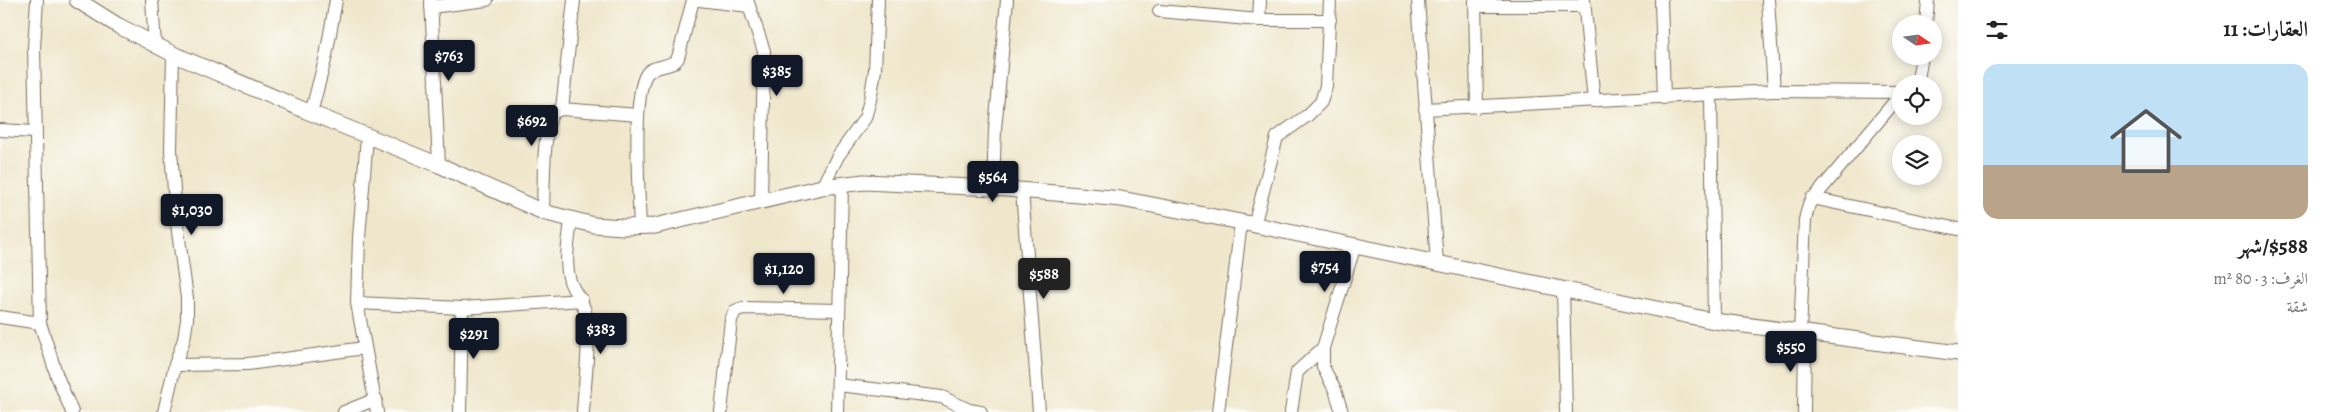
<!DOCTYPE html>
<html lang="ar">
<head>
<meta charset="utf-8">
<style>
  :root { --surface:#fff; --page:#f2f2f2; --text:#222; --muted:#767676; --line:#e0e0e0; --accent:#111827 }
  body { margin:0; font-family:Alegreya,Amiri,serif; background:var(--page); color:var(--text); direction:rtl; height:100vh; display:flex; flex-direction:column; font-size:19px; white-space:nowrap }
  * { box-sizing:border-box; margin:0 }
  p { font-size:16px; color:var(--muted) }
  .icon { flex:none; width:28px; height:28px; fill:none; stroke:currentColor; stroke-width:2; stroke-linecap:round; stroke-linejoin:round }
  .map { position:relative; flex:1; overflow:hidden; direction:ltr }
  .side { display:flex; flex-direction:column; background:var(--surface); width:375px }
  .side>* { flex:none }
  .needle { width:32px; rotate:103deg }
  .buttons { position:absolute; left:1892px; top:15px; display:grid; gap:10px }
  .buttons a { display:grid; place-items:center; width:50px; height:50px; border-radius:50%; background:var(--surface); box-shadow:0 2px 12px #0003; font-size:25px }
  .price { position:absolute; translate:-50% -42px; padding:0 11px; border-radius:5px; background:var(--accent); color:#fff; font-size:16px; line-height:32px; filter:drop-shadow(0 1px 2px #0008) }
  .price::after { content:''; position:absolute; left:50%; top:30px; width:15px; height:11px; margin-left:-8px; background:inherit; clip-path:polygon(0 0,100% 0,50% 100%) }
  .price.current { background:#222; color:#fff }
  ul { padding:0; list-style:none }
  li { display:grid; align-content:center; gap:10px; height:265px; padding:0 25px }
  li+li { border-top:1px solid var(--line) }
  li span { display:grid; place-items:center; height:155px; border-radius:15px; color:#555 }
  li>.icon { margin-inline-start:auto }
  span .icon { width:90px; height:90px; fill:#fffc; stroke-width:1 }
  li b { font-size:21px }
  h2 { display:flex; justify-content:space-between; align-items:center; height:60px; padding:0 25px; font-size:21px }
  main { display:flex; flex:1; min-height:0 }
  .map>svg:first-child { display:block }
</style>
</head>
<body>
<main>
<section class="side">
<h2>العقارات: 11<svg class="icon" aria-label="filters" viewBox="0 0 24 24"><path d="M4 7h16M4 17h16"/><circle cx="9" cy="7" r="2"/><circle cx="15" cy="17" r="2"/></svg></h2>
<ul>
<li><span style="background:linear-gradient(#bfe0f5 65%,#b9a48a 0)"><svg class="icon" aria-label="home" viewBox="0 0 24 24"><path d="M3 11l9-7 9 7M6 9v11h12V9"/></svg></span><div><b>$588/شهر</b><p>الغرف: 3 · 80 m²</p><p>شقة</p></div></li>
</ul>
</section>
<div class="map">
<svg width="1958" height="412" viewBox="0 0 1958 412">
  <rect width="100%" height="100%" fill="#fdfcf7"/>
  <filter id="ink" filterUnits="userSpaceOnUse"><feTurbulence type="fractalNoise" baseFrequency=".02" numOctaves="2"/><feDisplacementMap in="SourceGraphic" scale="10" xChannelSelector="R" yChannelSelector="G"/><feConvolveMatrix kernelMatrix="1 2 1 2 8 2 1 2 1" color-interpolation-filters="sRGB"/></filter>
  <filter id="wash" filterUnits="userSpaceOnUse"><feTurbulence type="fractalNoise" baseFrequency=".0096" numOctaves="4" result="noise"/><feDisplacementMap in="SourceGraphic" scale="20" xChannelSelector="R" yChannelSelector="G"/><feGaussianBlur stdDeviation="1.12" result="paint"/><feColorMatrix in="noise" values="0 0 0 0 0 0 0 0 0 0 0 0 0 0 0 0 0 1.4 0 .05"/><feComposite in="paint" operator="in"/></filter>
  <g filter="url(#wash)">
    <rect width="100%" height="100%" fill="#efe7cc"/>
  </g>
  <g filter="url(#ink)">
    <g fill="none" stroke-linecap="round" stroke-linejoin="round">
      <defs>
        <g id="minor">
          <path d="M 37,0 L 34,48 L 40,323 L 57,376 L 72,412"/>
          <path d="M 152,0 L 155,46"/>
          <path d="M 431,0 L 439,165"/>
          <path d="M 699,0 L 749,6"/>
          <path d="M 747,0 L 764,51 L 761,201"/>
          <path d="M 1418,0 L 1437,263"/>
          <path d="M 1475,0 L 1477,107"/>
          <path d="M 1584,0 L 1594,101"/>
          <path d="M 1661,0 L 1664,98"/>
          <path d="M 1768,0 L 1774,91"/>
          <path d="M 1476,6 L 1584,6"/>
          <path d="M 431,7 L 487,0"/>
          <path d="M 1159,11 L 1259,20 L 1330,20"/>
          <path d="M 1259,20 L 1260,0"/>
          <path d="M 1926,24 L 1928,0"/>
          <path d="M 1913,84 L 1918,79 L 1922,56"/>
          <path d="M 1711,96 L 1714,321"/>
          <path d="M 562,109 L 574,0"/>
          <path d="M 1425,109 L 1774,91 L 1901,92"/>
          <path d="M 311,113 L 326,56 L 336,0"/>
          <path d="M 0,130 L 35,132"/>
          <path d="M 367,136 L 359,238 L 357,303 L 377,412"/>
          <path d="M 822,187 L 838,156 L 865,118 L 870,100 L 875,70 L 878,0"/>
          <path d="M 993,188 L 995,129 L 1007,0"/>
          <path d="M 1022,190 L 1039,412"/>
          <path d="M 1812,198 L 1958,229"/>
          <path d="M 543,212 C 544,191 542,125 554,112 L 562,109 L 638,115"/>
          <path d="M 571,220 C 569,240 564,261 570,281 C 574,294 584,300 586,316 C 590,347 585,380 583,412"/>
          <path d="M 1254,226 L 1277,137 L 1308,115 L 1321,102 L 1326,86 L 1330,0"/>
          <path d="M 640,227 C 639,196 632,98 646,75 C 652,64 671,69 678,58 L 693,0"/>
          <path d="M 1563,289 L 1566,412"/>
          <path d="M 357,303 L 462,308 L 582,300"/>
          <path d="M 0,317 L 40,323"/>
          <path d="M 1800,334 L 1805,220 L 1809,204 L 1901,94"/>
          <path d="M 175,365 L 248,364 L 364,348"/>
          <path d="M 838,385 L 942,397 L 969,410 L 981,412"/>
          <path d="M 164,412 L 175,365 L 184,339 L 187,320 L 187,298 L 176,217 L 171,150 L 173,54"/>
          <path d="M 344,412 L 376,399"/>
          <path d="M 460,412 L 462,308"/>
          <path d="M 721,412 L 731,320 L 735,311 L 743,308 L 839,310"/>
          <path d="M 837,412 L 842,185"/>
          <path d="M 1218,412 L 1241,222"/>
          <path d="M 1291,412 L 1297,372 L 1323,348"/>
          <path d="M 1342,412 L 1335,390 L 1323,367 L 1323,348 L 1355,245"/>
          <path d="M 1804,412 L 1805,335"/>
        </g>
        <path id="tertiary" d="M 77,0 L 117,25 L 173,54 L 311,113 L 439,165 L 543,212 L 594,225 L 623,227 L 655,226 L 822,187 L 864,182 L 993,188 L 1079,195 L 1121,199 L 1241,222 L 1714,321 L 1958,353"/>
      </defs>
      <use href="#minor" stroke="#7a6c5b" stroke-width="14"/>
      <use href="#tertiary" stroke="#7a6c5b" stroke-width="17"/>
      <use href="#minor" stroke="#fff" stroke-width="12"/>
      <use href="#tertiary" stroke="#fff" stroke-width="15"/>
    </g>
  </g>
</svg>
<div class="buttons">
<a><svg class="needle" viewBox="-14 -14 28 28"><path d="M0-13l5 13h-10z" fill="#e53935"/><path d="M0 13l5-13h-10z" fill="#767676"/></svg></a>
<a><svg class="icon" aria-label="locate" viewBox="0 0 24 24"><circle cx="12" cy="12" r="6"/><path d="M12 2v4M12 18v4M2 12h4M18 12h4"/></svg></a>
<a><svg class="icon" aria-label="layers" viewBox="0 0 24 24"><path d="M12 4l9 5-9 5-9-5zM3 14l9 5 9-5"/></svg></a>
</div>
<b class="price" style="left:449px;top:82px">$763</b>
<b class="price" style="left:777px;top:97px">$385</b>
<b class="price" style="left:532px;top:147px">$692</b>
<b class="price" style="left:993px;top:203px">$564</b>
<b class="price" style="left:192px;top:236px">$1,030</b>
<b class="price" style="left:1325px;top:293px">$754</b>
<b class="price" style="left:784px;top:295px">$1,120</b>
<b class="price current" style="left:1044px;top:300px">$588</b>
<b class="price" style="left:601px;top:355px">$383</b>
<b class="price" style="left:474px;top:360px">$291</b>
<b class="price" style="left:1791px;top:373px">$550</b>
</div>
</main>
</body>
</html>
